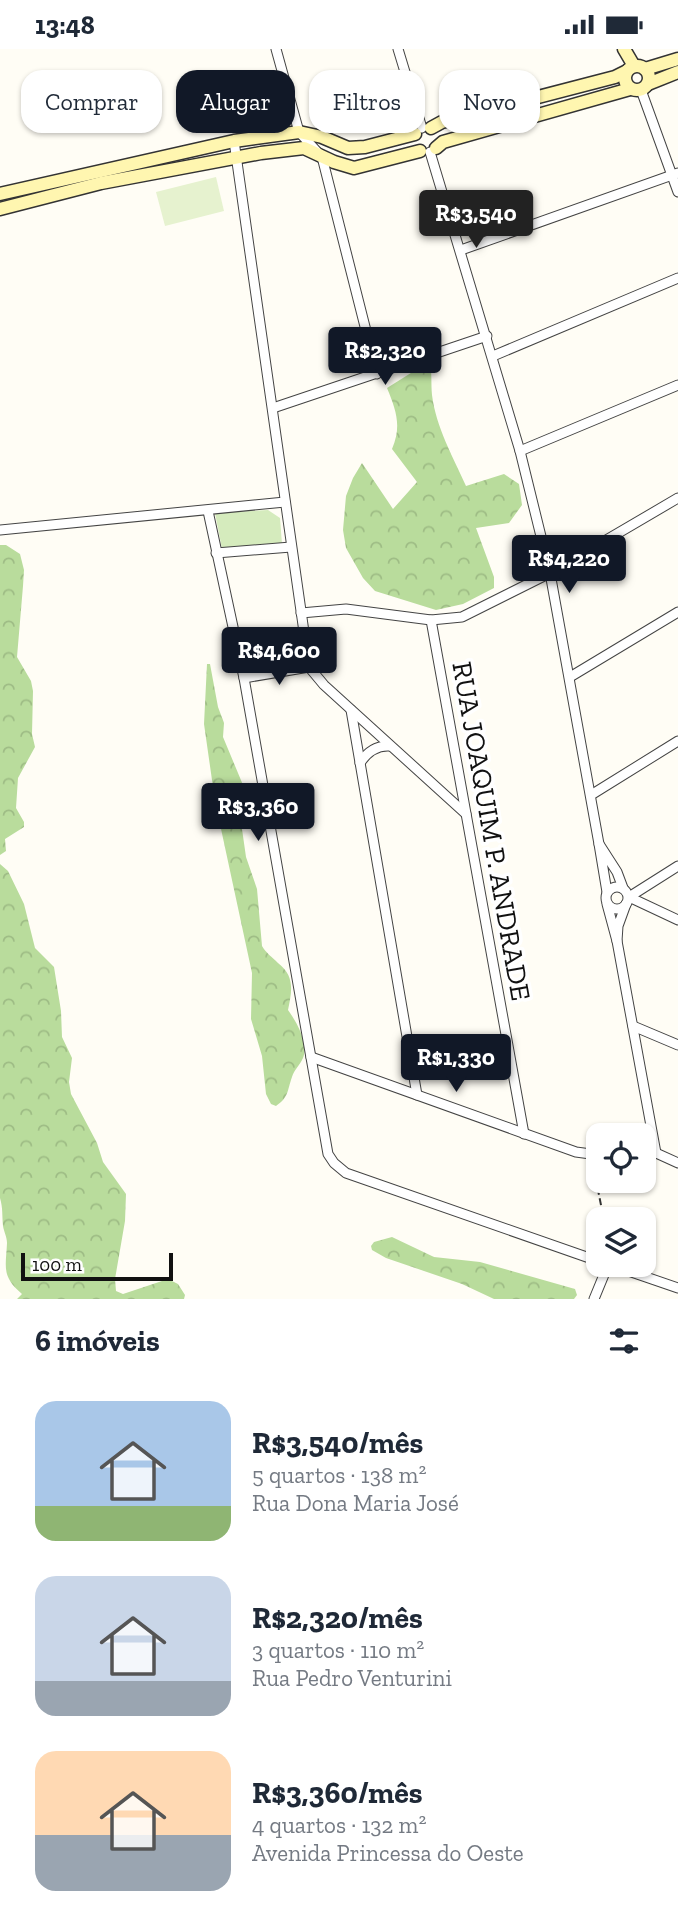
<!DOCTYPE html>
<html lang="pt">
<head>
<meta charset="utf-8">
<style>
  :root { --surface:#fff; --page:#f6f6f7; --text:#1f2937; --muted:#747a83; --accent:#111827 }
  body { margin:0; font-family:"Zilla Slab",serif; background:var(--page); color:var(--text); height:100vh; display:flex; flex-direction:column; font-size:26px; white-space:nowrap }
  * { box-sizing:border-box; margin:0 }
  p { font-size:23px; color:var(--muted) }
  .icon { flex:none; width:38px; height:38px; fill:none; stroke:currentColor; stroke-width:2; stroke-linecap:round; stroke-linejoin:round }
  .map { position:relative; height:1250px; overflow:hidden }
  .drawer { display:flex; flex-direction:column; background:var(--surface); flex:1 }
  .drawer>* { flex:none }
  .hud { position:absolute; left:21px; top:21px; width:637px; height:63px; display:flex; gap:14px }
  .tools { position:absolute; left:586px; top:1074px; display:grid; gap:14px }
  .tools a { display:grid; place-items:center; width:70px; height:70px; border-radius:14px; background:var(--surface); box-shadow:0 2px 5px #0004; font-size:35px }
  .scale { position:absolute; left:21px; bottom:18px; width:152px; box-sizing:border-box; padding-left:7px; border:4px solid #111; border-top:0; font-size:19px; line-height:24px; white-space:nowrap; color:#111; -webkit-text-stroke:5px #fff; paint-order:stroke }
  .price { position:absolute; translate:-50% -60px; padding:0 16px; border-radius:7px; background:var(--accent); color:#fff; font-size:23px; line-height:46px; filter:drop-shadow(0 2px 4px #0008) }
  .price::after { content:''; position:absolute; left:50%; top:42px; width:21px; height:16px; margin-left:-10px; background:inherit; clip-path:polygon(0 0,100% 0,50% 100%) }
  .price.active { background:#222; color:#fff }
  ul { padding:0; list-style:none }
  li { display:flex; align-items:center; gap:21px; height:175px; padding:0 35px }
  li span { display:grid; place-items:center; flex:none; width:196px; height:140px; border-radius:21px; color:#555 }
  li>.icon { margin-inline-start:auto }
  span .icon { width:84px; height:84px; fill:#fffc; stroke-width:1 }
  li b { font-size:30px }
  h2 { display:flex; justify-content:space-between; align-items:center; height:84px; padding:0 35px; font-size:30px }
  .tag { padding:0 24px; border-radius:21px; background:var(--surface); box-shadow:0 2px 5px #0004; font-size:24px; line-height:63px }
  .tag.active { background:var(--accent); color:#fff }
  .status { display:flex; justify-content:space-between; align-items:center; height:49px; padding:0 35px; background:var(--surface); direction:ltr }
  .status svg { height:19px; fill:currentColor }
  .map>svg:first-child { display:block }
</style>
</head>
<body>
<div class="status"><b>13:48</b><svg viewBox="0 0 49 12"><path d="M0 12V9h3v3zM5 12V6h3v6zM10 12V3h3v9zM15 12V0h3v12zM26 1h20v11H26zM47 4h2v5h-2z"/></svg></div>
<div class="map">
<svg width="678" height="1250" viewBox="0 0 678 1250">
  <defs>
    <pattern id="forest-crowns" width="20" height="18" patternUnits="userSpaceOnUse" patternTransform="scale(1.75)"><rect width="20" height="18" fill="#b9dc9c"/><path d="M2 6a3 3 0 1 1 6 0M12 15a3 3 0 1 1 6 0" fill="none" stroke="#9ebc85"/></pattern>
  </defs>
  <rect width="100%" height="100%" fill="#fffdf5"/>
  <g fill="url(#forest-crowns)">
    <path d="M 430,312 C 432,324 431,335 432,346 C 436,378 453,408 466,437 L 504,425 L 519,435 L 522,456 L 509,474 L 476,479 L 494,528 L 494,539 L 463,555 L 436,561 L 375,542 L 363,529 L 346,499 L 343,481 L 346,447 L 353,429 L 362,414 L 393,460 L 417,433 L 392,400 C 402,377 396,361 387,339 Z"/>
    <path d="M 0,496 L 6,496 L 20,505 L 24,521 L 23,537 L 17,608 L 31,632 L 33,642 L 32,685 L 35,698 L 18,729 L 16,759 L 24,773 L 24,778 L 5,790 L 6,802 L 0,806 Z"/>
    <path d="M 207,615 L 210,615 L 218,658 L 224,674 L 223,688 L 243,736 L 241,773 L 246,808 L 257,840 L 262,897 C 266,904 272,908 278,914 C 295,927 292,942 288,961 C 296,972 309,994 303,1009 C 300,1016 294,1021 292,1028 C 287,1042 289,1048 276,1057 L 271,1055 L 266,1045 L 262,1007 L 251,970 L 252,924 L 215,752 L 204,675 Z"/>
    <path d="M 0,815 L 8,822 L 24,855 L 35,899 L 54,918 L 61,962 L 62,988 L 72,1009 L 69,1033 L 71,1045 L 97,1094 L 103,1113 L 126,1145 L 125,1172 L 115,1230 L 116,1242 L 123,1245 L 168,1230 L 178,1235 L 185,1246 L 184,1250 L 17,1250 L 22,1245 C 1,1227 6,1218 7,1194 C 7,1188 4,1183 3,1177 C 2,1167 3,1159 0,1149 Z"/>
    <path d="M 392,1188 L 434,1208 L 480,1213 L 575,1240 L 577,1246 L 574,1250 L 494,1250 L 462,1235 L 386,1209 L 372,1201 L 371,1197 L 374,1193 Z"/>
  </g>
  <path fill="#d5ebbd" d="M 268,461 L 280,469 L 282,495 L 222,500 L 215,464 Z"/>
  <path fill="#e6f2cf" d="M 216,128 L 224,162 L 165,177 L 156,143 Z"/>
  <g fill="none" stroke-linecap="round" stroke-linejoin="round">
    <defs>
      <g id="street">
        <path d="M 276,0 L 299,83 L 322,108 L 377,325"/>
        <path d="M 398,0 L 422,79"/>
        <path d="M 641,41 L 678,143"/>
        <path d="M 234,92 L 309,618"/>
        <path d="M 430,103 L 520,402 L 550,524 L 599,795"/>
        <path d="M 461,201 L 678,124"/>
        <path d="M 493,307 L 678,229"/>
        <path d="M 273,359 L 487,287"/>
        <path d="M 520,402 L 678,336"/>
        <path d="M 208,462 L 244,629 L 328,1105 L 334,1114 L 346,1124 L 598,1212"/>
        <path d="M 0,481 L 285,453"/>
        <path d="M 216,504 L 291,498"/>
        <path d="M 301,564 L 346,560 L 431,571 L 462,568 L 550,524 L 678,449"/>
        <path d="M 431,571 L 524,1085"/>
        <path d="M 309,618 L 324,636 L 466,765"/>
        <path d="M 570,628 L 678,563"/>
        <path d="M 244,629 L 309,618"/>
        <path d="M 351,661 L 417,1046"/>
        <path d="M 360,714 C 367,703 376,696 390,697"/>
        <path d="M 591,746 L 678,692"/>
        <circle cx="617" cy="849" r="11"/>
        <path d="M 607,843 L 599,795 L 617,823 L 623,839"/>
        <path d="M 629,848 L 678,817"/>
        <path d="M 629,848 L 678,871"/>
        <path d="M 607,855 L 617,892 L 618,877 L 626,855"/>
        <path d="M 617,892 L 656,1104"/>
        <path d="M 633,977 L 678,996"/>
        <path d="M 311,1008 L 576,1103 L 598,1106"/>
        <path d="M 644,1104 L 656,1104 L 678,1114"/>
        <path d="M 611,1216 L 678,1239"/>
        <path d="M 594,1250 L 608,1216"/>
      </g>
      <g id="secondary">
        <path d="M 624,0 L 634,17"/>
        <circle cx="637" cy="29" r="12"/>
        <path d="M 645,20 L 678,10"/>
        <path d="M 648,35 L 678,23"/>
        <path d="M 431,79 L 442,73 L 615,28 L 627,22"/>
        <path d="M 436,99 L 443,93 L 630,40"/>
        <path d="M 0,145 L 234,92 L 299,83 L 322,88 L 348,99 L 365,98 L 415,85"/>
        <path d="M 0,160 L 101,134 L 261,104 L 304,99 L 334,113 L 354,119 L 420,102"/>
      </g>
    </defs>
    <use href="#street" stroke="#444" stroke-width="11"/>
    <use href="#secondary" stroke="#333" stroke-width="15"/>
    <path stroke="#333" stroke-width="2" stroke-dasharray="7 3.5" stroke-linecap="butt" d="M 598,1118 L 597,1136 L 604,1171"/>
    <use href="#street" stroke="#fff" stroke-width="9"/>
    <use href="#secondary" stroke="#fff6b0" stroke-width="12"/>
  </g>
  <g text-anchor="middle" stroke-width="7" stroke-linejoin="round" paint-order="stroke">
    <g font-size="28" fill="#111" stroke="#fff">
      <text transform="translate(492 782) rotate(80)" y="10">RUA JOAQUIM P. ANDRADE</text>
    </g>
  </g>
</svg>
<div class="tools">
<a><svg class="icon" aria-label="locate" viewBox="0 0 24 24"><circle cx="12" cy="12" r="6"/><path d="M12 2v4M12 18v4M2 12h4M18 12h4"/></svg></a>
<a><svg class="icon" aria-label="layers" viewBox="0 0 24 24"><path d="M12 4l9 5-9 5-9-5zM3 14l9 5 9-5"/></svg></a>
</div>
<div class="scale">100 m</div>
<b class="price active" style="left:476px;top:201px">R$3,540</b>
<b class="price" style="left:385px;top:338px">R$2,320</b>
<b class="price" style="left:569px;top:546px">R$4,220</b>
<b class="price" style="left:279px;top:638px">R$4,600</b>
<b class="price" style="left:258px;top:794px">R$3,360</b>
<b class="price" style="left:456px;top:1045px">R$1,330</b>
<div class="hud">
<a class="tag">Comprar</a>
<a class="tag active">Alugar</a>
<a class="tag">Filtros</a>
<a class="tag">Novo</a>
</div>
</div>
<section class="drawer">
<h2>6 imóveis<svg class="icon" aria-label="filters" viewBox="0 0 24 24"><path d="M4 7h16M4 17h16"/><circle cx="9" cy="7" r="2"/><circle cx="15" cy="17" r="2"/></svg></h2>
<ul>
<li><span style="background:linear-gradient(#a9c7e8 75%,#8fb573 0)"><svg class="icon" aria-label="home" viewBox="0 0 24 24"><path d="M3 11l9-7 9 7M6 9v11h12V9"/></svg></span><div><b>R$3,540/mês</b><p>5 quartos · 138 m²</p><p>Rua Dona Maria José</p></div></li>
<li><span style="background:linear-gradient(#c9d6e8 75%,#9aa5b1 0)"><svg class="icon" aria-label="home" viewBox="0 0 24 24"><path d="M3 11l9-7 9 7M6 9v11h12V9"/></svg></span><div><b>R$2,320/mês</b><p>3 quartos · 110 m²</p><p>Rua Pedro Venturini</p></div></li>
<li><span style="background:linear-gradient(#ffd9b3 60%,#9aa5b1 0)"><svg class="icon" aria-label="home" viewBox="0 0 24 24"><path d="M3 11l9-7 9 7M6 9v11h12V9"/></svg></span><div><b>R$3,360/mês</b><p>4 quartos · 132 m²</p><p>Avenida Princessa do Oeste</p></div></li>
</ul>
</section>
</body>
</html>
